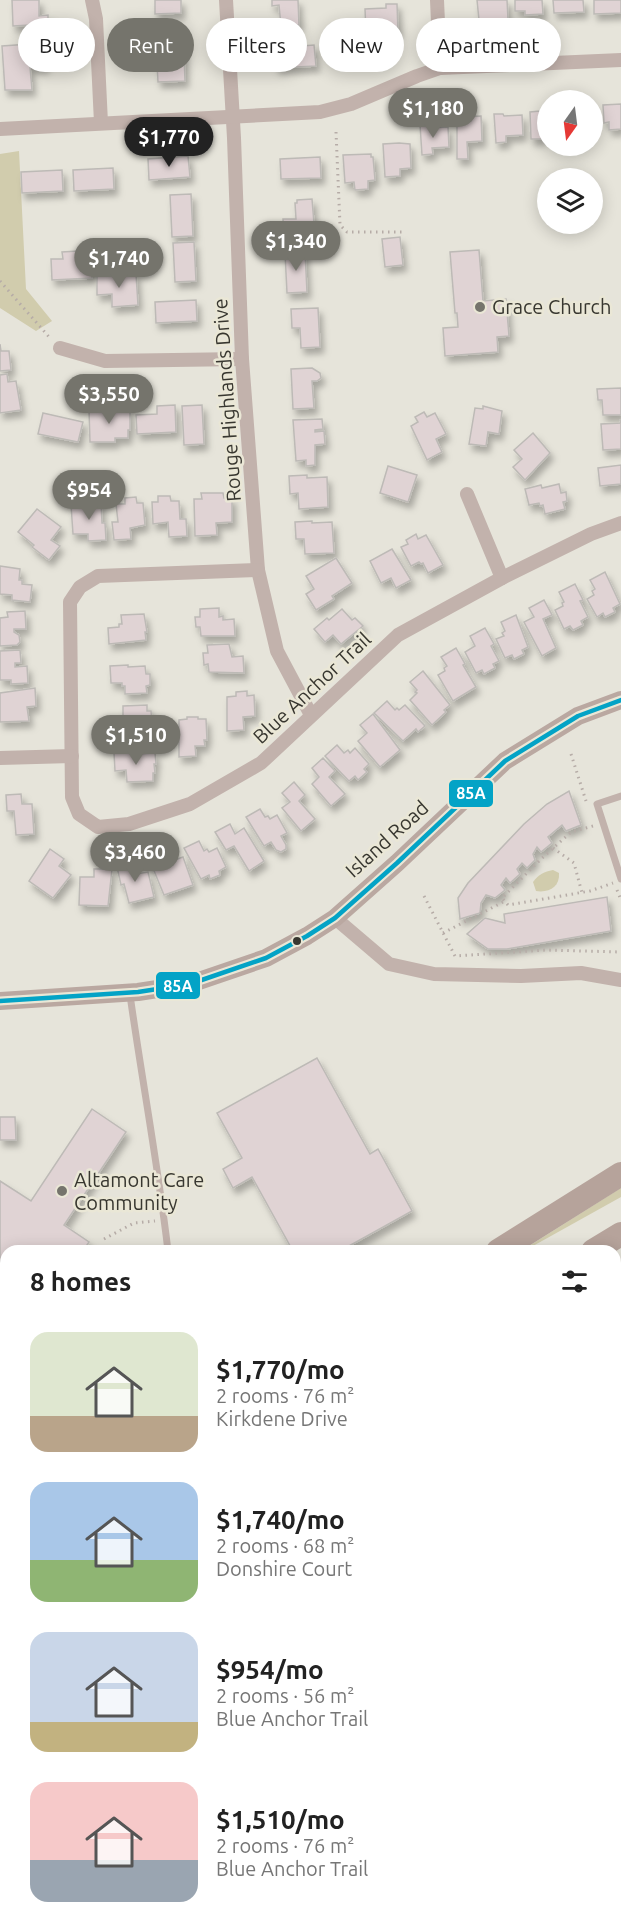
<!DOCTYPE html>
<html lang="en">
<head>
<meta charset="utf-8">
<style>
  :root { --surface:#fff; --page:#f6f6f6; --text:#222; --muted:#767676; --accent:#75746c }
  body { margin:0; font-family:Ubuntu,sans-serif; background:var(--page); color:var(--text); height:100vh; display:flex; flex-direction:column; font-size:22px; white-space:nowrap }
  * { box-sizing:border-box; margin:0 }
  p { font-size:20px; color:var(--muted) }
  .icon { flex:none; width:33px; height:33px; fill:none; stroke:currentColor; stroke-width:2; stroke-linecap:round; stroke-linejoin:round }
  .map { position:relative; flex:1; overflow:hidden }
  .panel { position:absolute; left:0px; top:1245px; width:621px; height:686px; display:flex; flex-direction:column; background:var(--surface); border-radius:18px 18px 0 0; box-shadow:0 3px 15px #0003 }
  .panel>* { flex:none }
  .banner { position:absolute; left:18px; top:18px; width:585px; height:54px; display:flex; gap:12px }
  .needle { width:39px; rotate:194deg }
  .buttons { position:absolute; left:537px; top:90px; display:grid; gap:12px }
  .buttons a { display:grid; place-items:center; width:66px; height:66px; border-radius:50%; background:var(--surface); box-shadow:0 3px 15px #0003; font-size:30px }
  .price { position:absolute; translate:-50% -51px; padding:0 14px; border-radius:21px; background:var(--accent); color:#fff; font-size:20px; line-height:39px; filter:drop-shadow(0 2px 3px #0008) }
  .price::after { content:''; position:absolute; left:50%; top:36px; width:18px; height:14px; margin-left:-9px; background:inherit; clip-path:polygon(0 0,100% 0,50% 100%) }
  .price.active { background:#222; color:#fff }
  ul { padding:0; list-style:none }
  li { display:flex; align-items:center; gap:18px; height:150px; padding:0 30px }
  li span { display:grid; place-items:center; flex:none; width:168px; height:120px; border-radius:18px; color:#555 }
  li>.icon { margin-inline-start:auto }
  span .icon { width:72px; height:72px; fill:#fffc; stroke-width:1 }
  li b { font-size:26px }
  h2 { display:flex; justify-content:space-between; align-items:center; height:72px; padding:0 30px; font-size:26px }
  .pill { padding:0 21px; border-radius:27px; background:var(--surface); box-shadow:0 3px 15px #0003; font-size:21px; line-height:54px }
  .pill.active { background:var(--accent); color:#fff }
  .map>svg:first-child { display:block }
</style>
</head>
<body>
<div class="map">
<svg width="621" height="1930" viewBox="0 0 621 1930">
  <defs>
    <filter id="shadow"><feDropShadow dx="3.5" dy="6" stdDeviation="3" flood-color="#0004"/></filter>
  </defs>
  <rect width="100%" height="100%" fill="#e6e4da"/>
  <g fill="#d1ccad">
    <path d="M 19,151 L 26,289 L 52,321 L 36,331 L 0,308 L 0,154 Z"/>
    <path d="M 553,870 L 559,873 C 560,887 549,893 536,891 L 533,882 C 539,874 544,872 553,870 Z"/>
    <path d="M 621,1188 L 621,1197 L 524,1251 L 521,1251 Z"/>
  </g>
  <g fill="#e0d3d4" stroke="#bdbab6" stroke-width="1.5" filter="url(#shadow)">
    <path d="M 12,0 L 39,0 L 39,16 L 48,15 L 48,24 L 13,26 Z"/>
    <path d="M 155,0 L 181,0 L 181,13 L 155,14 Z"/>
    <path d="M 272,0 L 298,0 L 299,25 L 281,26 L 279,5 L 272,6 Z"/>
    <path d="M 477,0 L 507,0 L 508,19 L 479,20 Z"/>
    <path d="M 515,0 L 542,0 L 543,14 L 525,15 L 525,11 L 515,11 Z"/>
    <path d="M 553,0 L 583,0 L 584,12 L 554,13 Z"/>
    <path d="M 594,0 L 621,0 L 621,13 L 594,14 Z"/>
    <path d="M 386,4 L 397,4 L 398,32 L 366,33 L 365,9 L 386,8 Z"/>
    <path d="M 183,28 L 185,81 L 158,82 L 155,29 Z"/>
    <path d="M 356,28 L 358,54 L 332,57 L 330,30 Z"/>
    <path d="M 30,44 L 31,57 L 45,57 L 45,67 L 30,67 L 32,90 L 5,90 L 2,46 Z"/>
    <path d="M 314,45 L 316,66 L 276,68 L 275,48 Z"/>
    <path d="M 621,104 L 621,129 L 609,130 L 609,122 L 604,123 L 603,105 Z"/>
    <path d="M 540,111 L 541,113 L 548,113 L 548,133 L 542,133 L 542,139 L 531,139 L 530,112 Z"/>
    <path d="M 494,114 L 503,114 L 504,116 L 522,115 L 523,135 L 506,136 L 506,142 L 496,143 Z"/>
    <path d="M 481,116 L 482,141 L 467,142 L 468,159 L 457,159 L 457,117 Z"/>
    <path d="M 420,125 L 429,125 L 429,128 L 448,127 L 449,147 L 432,148 L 433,154 L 422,155 Z"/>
    <path d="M 399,143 L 410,144 L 411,168 L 400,169 L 400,176 L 385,177 L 383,144 Z"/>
    <path d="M 371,154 L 371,157 L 373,157 L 375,180 L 368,181 L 368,189 L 355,190 L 354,182 L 345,183 L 343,155 Z"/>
    <path d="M 188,156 L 190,177 L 149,180 L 148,159 Z"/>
    <path d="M 320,157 L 321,178 L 281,179 L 280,159 Z"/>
    <path d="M 113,168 L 114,189 L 74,191 L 73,170 Z"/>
    <path d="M 62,170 L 63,191 L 22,193 L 21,172 Z"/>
    <path d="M 191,194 L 193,236 L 172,237 L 170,195 Z"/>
    <path d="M 312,199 L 315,236 L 284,238 L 283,219 L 296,219 L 295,203 L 297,203 L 297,200 Z"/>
    <path d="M 400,237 L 403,265 L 385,267 L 382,239 Z"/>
    <path d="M 194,242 L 196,281 L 175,282 L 173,243 Z"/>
    <path d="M 479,250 L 483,301 L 506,299 L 509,336 L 497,337 L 498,352 L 445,356 L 443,328 L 458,327 L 457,313 L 455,313 L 450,252 Z"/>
    <path d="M 78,251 L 79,257 L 90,257 L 92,278 L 52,280 L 51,259 L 63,259 L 62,252 Z"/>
    <path d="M 305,252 L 307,292 L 287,293 L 285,253 Z"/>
    <path d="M 136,274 L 138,305 L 112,307 L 112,294 L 97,295 L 97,276 Z"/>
    <path d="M 196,300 L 197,321 L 156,323 L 155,302 Z"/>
    <path d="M 318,308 L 320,347 L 301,348 L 300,328 L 292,328 L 291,309 Z"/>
    <path d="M 0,344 L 1,351 L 9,351 L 11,370 L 0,371 Z"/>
    <path d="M 312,368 L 320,373 L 321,378 L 317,381 L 312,381 L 314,408 L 293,409 L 291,369 Z"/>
    <path d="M 7,374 L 8,382 L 16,381 L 21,410 L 0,413 L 0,375 Z"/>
    <path d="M 621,388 L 621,415 L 603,415 L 602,400 L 598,400 L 597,389 Z"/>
    <path d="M 175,405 L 176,432 L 137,434 L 136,415 L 157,414 L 157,406 Z"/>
    <path d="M 202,405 L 204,444 L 184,445 L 182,406 Z"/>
    <path d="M 483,406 L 502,411 L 499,434 L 488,432 L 486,446 L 469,444 L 475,408 L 483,409 Z"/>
    <path d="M 89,410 L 130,410 L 130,430 L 128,430 L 128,438 L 115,438 L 115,442 L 90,442 Z"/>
    <path d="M 424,412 L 427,417 L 435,413 L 446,434 L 436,439 L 442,452 L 427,460 L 411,426 L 418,422 L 415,417 Z"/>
    <path d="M 43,413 L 83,422 L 78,442 L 38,434 Z"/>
    <path d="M 322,419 L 323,429 L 315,430 L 315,432 L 324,431 L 325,444 L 315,445 L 315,465 L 306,466 L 306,460 L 296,461 L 293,420 Z"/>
    <path d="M 620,420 L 621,420 L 621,449 L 603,450 L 601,424 L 621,423 Z"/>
    <path d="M 533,433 L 550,453 L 525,480 L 513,467 L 522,459 L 514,450 Z"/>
    <path d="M 621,465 L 621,484 L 600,486 L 598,468 Z"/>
    <path d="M 388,466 L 417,475 L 408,502 L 380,493 Z"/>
    <path d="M 307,475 L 307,478 L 327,477 L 328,507 L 299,509 L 298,493 L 290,494 L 289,476 Z"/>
    <path d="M 559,484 L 561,493 L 566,492 L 567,501 L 563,502 L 565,509 L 545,514 L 543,505 L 540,506 L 539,503 L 529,505 L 525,489 L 541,485 L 542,488 Z"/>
    <path d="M 201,493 L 223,493 L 224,498 L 232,498 L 232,522 L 216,523 L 217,535 L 195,536 L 194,499 L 202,499 Z"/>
    <path d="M 158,496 L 170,496 L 171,501 L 179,501 L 180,519 L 186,519 L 187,536 L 169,537 L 168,522 L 153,524 L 152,502 L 158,502 Z"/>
    <path d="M 136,497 L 137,503 L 143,503 L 145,525 L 130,528 L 131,539 L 114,540 L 112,522 L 118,522 L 116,504 L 125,504 L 125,498 Z"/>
    <path d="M 101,503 L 102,523 L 105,523 L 106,540 L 88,541 L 88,534 L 73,534 L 71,505 Z"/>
    <path d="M 37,509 L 61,527 L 51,540 L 60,546 L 49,560 L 32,547 L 34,545 L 18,532 Z"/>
    <path d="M 312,521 L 312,523 L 332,522 L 334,553 L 305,554 L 304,539 L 296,539 L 295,522 Z"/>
    <path d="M 416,534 L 418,539 L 426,535 L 443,565 L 428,573 L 423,563 L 421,564 L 419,562 L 411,566 L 401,547 L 408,544 L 406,540 Z"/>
    <path d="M 392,549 L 411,580 L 396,588 L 391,578 L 381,583 L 370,561 Z"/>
    <path d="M 336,558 L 352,583 L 332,596 L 334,599 L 316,610 L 306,594 L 314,589 L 306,576 Z"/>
    <path d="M 0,566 L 20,569 L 19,580 L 22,580 L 22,584 L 32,585 L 30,602 L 12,600 L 12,595 L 0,594 Z"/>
    <path d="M 605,572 L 620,604 L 613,608 L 615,612 L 605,617 L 603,613 L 597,617 L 587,599 L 594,595 L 592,591 L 595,589 L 590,580 Z"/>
    <path d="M 575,584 L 583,600 L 580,601 L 588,617 L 581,621 L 583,625 L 573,630 L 570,626 L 564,629 L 555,610 L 563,606 L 562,603 L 564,602 L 559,592 Z"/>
    <path d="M 544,600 L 552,615 L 543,619 L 556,648 L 542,656 L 524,622 L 534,617 L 529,608 Z"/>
    <path d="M 219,608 L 219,617 L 223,616 L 223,620 L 234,619 L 235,636 L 201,636 L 200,627 L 196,627 L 195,617 L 200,617 L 200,609 Z"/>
    <path d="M 342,609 L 352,620 L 355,618 L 363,626 L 341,644 L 333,635 L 325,642 L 314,629 L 327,618 L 329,620 Z"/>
    <path d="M 25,611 L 26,629 L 14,629 L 14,632 L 19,635 L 20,642 L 17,645 L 0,646 L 0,618 L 8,617 L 7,612 Z"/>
    <path d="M 144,614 L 147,632 L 145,632 L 146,640 L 109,644 L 108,628 L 119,627 L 119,624 L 122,624 L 121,615 Z"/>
    <path d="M 516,615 L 528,647 L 522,650 L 524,654 L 514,659 L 512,655 L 505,658 L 496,639 L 504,636 L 502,633 L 505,631 L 501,622 Z"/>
    <path d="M 485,628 L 494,644 L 491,646 L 499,661 L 493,664 L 495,668 L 484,674 L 482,670 L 476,673 L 465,652 L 475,646 L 470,636 Z"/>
    <path d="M 229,644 L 232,657 L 243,656 L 244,673 L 209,672 L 208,664 L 204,665 L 203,653 L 208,653 L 207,645 Z"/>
    <path d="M 456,648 L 465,664 L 463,665 L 476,687 L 453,701 L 438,675 L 445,671 L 444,668 L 447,666 L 441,657 Z"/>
    <path d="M 20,650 L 21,663 L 15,663 L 15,667 L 27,666 L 28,683 L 11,684 L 11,680 L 0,680 L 0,651 Z"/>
    <path d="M 128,665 L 128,667 L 145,666 L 146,674 L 150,674 L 150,685 L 146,686 L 147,693 L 125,694 L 125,686 L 122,686 L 122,683 L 111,683 L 110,666 Z"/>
    <path d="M 423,671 L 450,705 L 444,710 L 446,712 L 432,725 L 410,700 L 417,693 L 415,692 L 417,690 L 410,682 Z"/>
    <path d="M 35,688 L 36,706 L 27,707 L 29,721 L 0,722 L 0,693 Z"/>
    <path d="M 247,691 L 247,696 L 254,695 L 255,716 L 243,717 L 244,730 L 227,731 L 227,697 L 236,696 L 236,692 Z"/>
    <path d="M 387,701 L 395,710 L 397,708 L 399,710 L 405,705 L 425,726 L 418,732 L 416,729 L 403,741 L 374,713 Z"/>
    <path d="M 147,705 L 147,711 L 151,711 L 152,723 L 148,723 L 148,731 L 114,735 L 113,718 L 123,718 L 123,706 Z"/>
    <path d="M 373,714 L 400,750 L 380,767 L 358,741 L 367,733 L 360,725 Z"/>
    <path d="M 187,717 L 198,717 L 198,719 L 206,719 L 207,740 L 204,740 L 205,746 L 195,746 L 196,756 L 179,757 L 179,720 L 187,719 Z"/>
    <path d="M 337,745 L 344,753 L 348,750 L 350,753 L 355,748 L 369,764 L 364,769 L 367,772 L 358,780 L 355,776 L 349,781 L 325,756 Z"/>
    <path d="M 137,752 L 137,754 L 155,753 L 156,764 L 154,764 L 155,773 L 153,773 L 153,781 L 127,782 L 126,770 L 115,771 L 114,753 Z"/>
    <path d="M 323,758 L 335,771 L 329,777 L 345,794 L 331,806 L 312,784 L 319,777 L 312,768 Z"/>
    <path d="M 294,782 L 305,795 L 299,801 L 315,819 L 301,831 L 282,808 L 290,802 L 282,793 Z"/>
    <path d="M 569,791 L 581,825 L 566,831 L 562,825 L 548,837 L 552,843 L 541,852 L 537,847 L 533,854 L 535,860 L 527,868 L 522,863 L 517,869 L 520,874 L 510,883 L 506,878 L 501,885 L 505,890 L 495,898 L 486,895 L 481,903 L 480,913 L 460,919 L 458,898 L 468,883 L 524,824 L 547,804 Z"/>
    <path d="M 21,794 L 22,804 L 32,804 L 34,834 L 16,835 L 14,811 L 7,811 L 6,795 Z"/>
    <path d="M 260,809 L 265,817 L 268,816 L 270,819 L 277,815 L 287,833 L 281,836 L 286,845 L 286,849 L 281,852 L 276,850 L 271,842 L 264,846 L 246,817 Z"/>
    <path d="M 230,824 L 235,834 L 244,828 L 264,861 L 249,871 L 234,846 L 226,850 L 215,832 Z"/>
    <path d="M 199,841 L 204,851 L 207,849 L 209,852 L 217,848 L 226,867 L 219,871 L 220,875 L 210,879 L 209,875 L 201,879 L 184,848 Z"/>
    <path d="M 50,849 L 64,859 L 59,866 L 71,875 L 53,898 L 29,881 Z"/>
    <path d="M 166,855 L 169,862 L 183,857 L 193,885 L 164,895 L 150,861 Z"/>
    <path d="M 134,863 L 137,874 L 148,872 L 154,897 L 129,903 L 124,884 L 121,885 L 117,867 Z"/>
    <path d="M 94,869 L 112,869 L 108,906 L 79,905 L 80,877 L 94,877 Z"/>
    <path d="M 607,897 L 611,931 L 507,949 L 488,949 L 467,934 L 485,918 L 505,923 L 504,914 Z"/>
    <path d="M 317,1058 L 370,1154 L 378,1149 L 412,1211 L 340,1251 L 293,1251 L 252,1177 L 233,1188 L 223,1169 L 242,1158 L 217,1113 Z"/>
    <path d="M 92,1109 L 126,1132 L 64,1225 L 89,1242 L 83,1251 L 6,1251 L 6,1285 L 2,1282 L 0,1285 L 0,1181 L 31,1201 Z"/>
    <path d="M 0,1117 L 15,1117 L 16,1140 L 0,1140 Z"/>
    <path d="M 6,1292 L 6,1366 L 0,1375 L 0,1301 Z"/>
    <path d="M 615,1752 L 621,1764 L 621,1771 L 615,1774 Z"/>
  </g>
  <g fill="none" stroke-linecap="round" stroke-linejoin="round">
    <g stroke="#b6aca7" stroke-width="3" stroke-dasharray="1.5 4.5" stroke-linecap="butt">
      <path d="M 336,132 L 340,225 L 347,232 L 405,232"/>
      <path d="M 0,281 L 50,338"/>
      <path d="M 571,754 L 586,801"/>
      <path d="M 593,826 L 571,832 L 541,859 L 502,898 L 508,905 L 590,891 L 613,883"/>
      <path d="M 553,848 L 574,863 L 582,893"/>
      <path d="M 617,890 L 621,900"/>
      <path d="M 424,896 L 455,956 L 546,950 L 621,952"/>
      <path d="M 443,933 L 505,901"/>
      <path d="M 104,1239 L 134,1223 L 155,1221"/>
    </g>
    <g stroke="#c2b2ac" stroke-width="7">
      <path d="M 621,796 L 597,804 L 621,879"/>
      <path d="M 130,995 C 142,1080 158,1165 168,1251"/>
    </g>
    <g stroke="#c2b2ac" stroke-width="14">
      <path d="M 92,0 L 96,19 L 101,123"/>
      <path d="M 226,0 L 234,138 L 242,359 L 258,570 L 277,651 L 311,715"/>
      <path d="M 437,0 L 440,68"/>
      <path d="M 0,129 L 320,112 L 351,104 L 417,76 L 440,68 L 621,60"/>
      <path d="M 60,348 L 105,361 L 242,359"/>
      <path d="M 467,494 L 502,578"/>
      <path d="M 258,570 L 98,576 L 80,587 L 70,602 L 72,797 L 79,814 L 98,827 L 129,824 L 190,804 L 261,763 L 398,635 L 502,578 L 591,534 L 621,523"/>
      <path d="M 0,758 L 72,756"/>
      <path d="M 335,918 L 389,964 L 434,974 L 521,976 L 581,973 L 621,980"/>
    </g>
    <path stroke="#baa8a1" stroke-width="18" d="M 0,1001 L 138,992 L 190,984 L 266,958 L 307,936 L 335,918 L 397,863 L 505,761 L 578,716 L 621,700"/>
    <g stroke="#b39f99" stroke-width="21">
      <path d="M 615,1847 L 621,1844"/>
      <path d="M 615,1879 L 621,1876"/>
      <path d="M 456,1930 L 466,1924"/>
      <path d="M 513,1930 L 523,1924"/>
    </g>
    <g stroke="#b6a39b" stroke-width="24">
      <path d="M 498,1251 L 621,1174"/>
      <path d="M 593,1251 L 621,1234"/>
      <path d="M 615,1323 L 621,1320"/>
      <path d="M 615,1374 L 621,1371"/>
      <path d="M 615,1441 L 621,1438"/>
      <path d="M 615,1482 L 621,1478"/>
      <path d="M 0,1557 L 6,1554"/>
      <path d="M 0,1601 L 6,1597"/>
      <path d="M 615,1618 L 621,1620"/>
      <path d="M 0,1679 L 6,1676"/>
      <path d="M 0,1727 L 6,1723"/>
      <path d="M 0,1798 L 6,1794"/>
      <path d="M 0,1830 L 6,1826"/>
      <path d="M 0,1880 L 6,1876"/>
    </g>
    <defs>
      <path id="bus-1" d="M 0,1001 L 138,992 L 190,984 L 266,958 L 307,936 L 335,918 L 397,863 L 505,761 L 578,716 L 621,700"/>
    </defs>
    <use href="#bus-1" stroke="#eae7d6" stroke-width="9"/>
    <use href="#bus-1" stroke="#03a3c6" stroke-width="4.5"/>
  </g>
  <g fill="#75746c" stroke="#eae7d6" stroke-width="2">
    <circle cx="480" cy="307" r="6"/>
    <circle cx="62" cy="1191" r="6"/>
  </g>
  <circle fill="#383730" stroke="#eae7d6" stroke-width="2" cx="297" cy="941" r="5"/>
  <g text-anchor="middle" stroke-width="5" stroke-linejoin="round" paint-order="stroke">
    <g font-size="20" fill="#383730" stroke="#eae7d6" text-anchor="start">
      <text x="492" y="314">Grace Church</text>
      <text x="74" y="1187">Altamont Care<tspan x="74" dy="23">Community</tspan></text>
    </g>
    <g font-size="20" fill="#383730" stroke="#eae7d6">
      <text transform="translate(227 400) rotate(-94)" y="7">Rouge Highlands Drive</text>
      <text transform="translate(312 688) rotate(-43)" y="7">Blue Anchor Trail</text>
      <text transform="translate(387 839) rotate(-42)" y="7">Island Road</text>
    </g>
  </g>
  <g stroke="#eae7d6" stroke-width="2">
    <rect x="448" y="779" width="46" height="29" rx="6" fill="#03a3c6"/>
    <rect x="155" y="971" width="46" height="29" rx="6" fill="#03a3c6"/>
  </g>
  <g font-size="16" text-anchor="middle" font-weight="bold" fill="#fff">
    <text x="471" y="799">85A</text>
    <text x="178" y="992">85A</text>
  </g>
</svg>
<div class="buttons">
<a><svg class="needle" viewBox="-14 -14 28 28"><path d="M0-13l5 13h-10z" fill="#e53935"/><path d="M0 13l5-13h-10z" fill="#767676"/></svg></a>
<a><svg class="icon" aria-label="layers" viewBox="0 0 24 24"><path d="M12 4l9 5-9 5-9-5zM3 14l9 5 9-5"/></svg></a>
</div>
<b class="price" style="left:433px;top:139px">$1,180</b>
<b class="price active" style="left:169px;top:168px">$1,770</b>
<b class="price" style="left:296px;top:272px">$1,340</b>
<b class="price" style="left:119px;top:289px">$1,740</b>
<b class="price" style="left:109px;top:425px">$3,550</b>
<b class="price" style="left:89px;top:521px">$954</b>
<b class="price" style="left:136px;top:766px">$1,510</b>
<b class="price" style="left:135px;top:883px">$3,460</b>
<div class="banner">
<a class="pill">Buy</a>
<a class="pill active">Rent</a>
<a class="pill">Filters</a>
<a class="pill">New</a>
<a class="pill">Apartment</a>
</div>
<section class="panel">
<h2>8 homes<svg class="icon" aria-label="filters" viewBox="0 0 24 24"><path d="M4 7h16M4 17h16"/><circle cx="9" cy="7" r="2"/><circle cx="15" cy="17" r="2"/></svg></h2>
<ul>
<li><span style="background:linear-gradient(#dfe7d0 70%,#b9a48a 0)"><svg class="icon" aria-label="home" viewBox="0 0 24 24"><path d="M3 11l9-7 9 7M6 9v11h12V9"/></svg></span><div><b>$1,770/mo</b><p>2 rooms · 76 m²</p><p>Kirkdene Drive</p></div></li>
<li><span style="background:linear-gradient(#a9c7e8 65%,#8fb573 0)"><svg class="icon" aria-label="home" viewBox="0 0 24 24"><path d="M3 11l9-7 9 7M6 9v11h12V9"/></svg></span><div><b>$1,740/mo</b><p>2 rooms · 68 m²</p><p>Donshire Court</p></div></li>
<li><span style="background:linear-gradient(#c9d6e8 75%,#c2b280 0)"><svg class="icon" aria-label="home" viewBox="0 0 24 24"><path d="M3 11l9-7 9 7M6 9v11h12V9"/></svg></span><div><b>$954/mo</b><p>2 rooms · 56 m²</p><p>Blue Anchor Trail</p></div></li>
<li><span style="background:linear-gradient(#f6c9c9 65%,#9aa5b1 0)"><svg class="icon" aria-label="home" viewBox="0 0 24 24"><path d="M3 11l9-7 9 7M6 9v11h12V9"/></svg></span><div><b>$1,510/mo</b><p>2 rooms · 76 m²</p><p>Blue Anchor Trail</p></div></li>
</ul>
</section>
</div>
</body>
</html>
